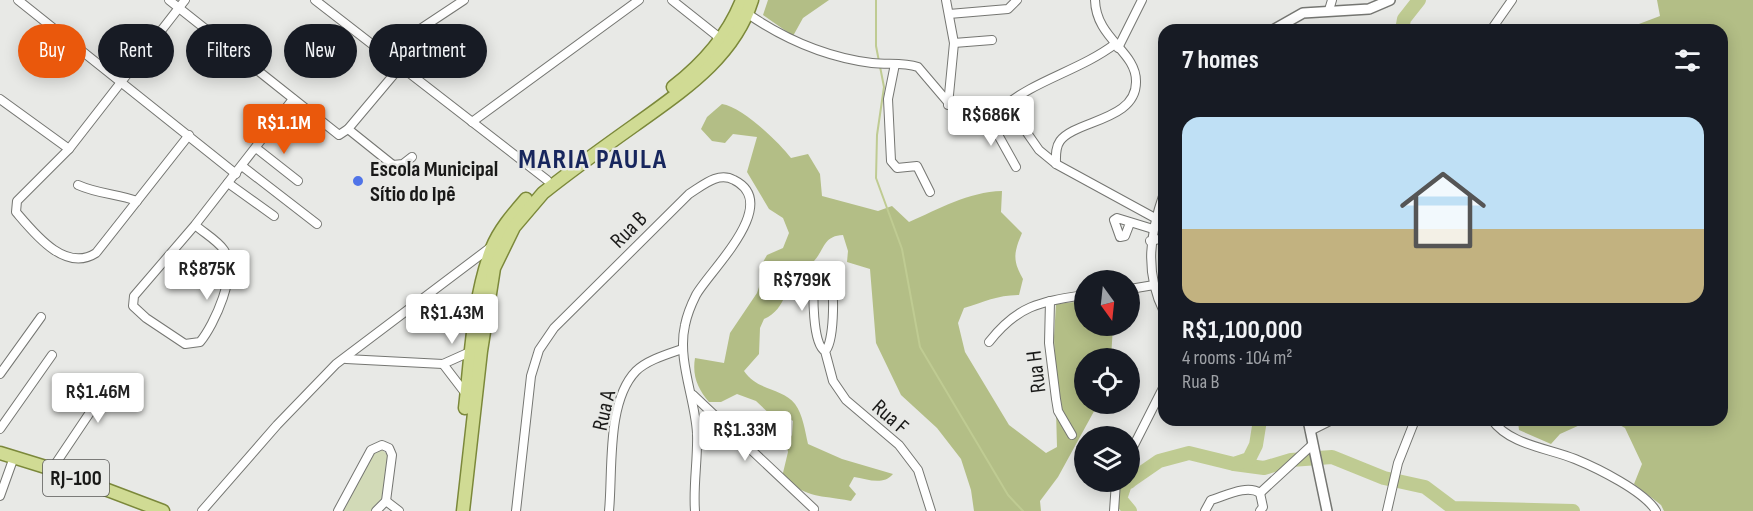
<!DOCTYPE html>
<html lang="en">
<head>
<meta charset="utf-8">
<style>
  :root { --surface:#171b24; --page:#20242c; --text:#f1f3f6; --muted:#9ea1a6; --line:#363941; --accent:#ea580c }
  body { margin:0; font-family:"Sofia Sans Condensed",sans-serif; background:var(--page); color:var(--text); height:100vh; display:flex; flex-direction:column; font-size:22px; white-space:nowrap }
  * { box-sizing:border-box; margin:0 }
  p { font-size:20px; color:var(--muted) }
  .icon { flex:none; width:33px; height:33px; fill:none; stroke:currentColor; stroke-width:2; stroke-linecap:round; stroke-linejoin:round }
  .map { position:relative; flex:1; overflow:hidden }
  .side { position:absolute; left:1158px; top:24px; width:570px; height:402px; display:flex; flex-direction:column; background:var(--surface); border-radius:18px; box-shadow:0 3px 15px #0003 }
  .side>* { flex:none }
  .hud { position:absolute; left:18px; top:24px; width:570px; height:54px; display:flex; gap:12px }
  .needle { width:39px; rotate:165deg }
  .tools { position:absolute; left:1074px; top:270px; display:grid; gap:12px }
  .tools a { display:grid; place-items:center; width:66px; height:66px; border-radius:50%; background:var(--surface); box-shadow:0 3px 15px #0003; font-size:30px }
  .price { position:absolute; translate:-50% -51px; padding:0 14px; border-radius:6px; background:#fff; color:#222; font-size:20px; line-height:39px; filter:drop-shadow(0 2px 3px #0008) }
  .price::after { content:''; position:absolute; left:50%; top:36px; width:18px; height:14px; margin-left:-9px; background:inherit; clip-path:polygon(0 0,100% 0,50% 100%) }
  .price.selected { background:var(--accent); color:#fff }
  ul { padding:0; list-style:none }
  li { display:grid; align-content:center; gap:12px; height:318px; padding:0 24px }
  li+li { border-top:2px solid var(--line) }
  li span { display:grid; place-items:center; height:186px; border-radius:18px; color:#555 }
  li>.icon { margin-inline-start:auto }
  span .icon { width:108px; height:108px; fill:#fffc; stroke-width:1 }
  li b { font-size:26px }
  h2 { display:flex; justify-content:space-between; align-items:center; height:72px; padding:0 24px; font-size:26px }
  .chip { padding:0 21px; border-radius:27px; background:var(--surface); box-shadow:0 3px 15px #0003; font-size:21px; line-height:54px }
  .chip.selected { background:var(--accent); color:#fff }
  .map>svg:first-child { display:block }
</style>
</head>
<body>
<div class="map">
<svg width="1753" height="511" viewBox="0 0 1753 511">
  <rect width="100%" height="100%" fill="#e8e9e6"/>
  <path fill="#d2dab7" d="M 381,449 L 388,455 L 384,496 L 372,511 L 342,511 L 375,452 Z"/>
  <g fill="#b3be86">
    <path d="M 768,0 L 829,0 L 803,18 L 793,36 L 763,15 Z"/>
    <path d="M 1657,0 L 1753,0 L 1753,511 L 1664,511 L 1661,505 L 1634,484 L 1642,464 L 1625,428 L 1611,420 L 1722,420 L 1722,30 L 1623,30 L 1660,16 Z"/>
    <path d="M 722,104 C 742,107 778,141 791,158 L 808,154 L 820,174 L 822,196 L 878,211 L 892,206 L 909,222 C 939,209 968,192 1002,191 L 1001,212 L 1022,233 C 1014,252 1012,260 1023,279 L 1019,295 C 997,295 985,302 964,308 L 958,323 L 965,352 L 1009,425 L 1046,453 L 1057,447 L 1054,337 L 1056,304 L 1084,301 L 1084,326 L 1113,326 L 1111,358 L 1084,358 L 1084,404 L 1098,404 L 1058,477 L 1040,501 L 1041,511 L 974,511 L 971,490 L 961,459 L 937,428 L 901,395 L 876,343 L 870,269 L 847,262 L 848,251 L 843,235 C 823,236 825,249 814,261 C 811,265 805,265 802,268 C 784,283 788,309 764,319 L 760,328 L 759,354 L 744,371 C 757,391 783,388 795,404 C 803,415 805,431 808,444 L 842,459 L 893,474 C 883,486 867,479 854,477 L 849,486 L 856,494 L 851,501 C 817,494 811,500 782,477 L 788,452 L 786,444 L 792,435 L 793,421 L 782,413 L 774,418 L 756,401 L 737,394 L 721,402 L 709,402 C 698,389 692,376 695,358 L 724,363 L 730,333 L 757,293 L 761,281 L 759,269 L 767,255 L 783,248 L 789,233 L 783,218 L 769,209 L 747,172 L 757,137 L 733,134 L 725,143 L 712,141 L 701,129 L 707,117 Z"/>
    <path d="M 1521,420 L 1591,420 L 1560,434 L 1551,444 L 1519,430 L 1518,422 Z"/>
  </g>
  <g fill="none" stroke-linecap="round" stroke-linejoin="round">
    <path stroke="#bfcb92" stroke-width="2" d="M 876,0 L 876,46 L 884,87 L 877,135 L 876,178 L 902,249 L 920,347 L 1008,495 L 1023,511"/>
    <g stroke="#bfcb92" stroke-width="14">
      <path d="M 1402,30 L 1404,19 L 1419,0"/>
      <path d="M 1234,464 L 1264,468 L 1291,460 L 1332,457 L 1384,478 L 1425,487 L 1453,508 L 1573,511"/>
      <path d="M 1130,481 L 1159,461 L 1189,453 L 1234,464 L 1249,459 L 1256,445 L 1260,420"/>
      <path d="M 1129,482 L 1125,484 L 1120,499 L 1130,511"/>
    </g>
    <defs>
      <g id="minor">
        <path d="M 18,0 L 236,174"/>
        <path d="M 169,0 L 339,135 L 348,129 L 401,66"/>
        <path d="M 185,0 L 69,149 L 17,201 L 16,212 C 34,233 65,273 96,253 L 189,135"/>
        <path d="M 315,0 L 547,180"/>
        <path d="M 672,0 L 716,35 L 720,43"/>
        <path d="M 946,0 L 954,43 L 948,105"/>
        <path d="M 1329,10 L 1332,0"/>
        <path d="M 748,14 C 786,40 825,57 872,63 C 887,65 903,62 918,67 L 964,121 C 981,123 994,108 1011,110 L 1039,150 L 1056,164 L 1155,218"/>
        <path d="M 949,14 L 1008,9 L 1017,0"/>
        <path d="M 1491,30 L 1512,0"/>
        <path d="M 954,43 L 992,40"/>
        <path d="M 1118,48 L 1142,0"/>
        <path d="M 384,53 L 464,0"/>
        <path d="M 895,64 L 888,99 L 891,161 L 897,168 L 917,166 L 930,192"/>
        <path d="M 0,99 L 69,149"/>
        <path d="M 1001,109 C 1034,80 1079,71 1115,44"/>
        <path d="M 987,115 L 1016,167"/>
        <path d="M 472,122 L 639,0"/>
        <path d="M 348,129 L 393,165 L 403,164 L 412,157"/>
        <path d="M 256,148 L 298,181"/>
        <path d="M 1056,164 C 1056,156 1055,148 1060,141 C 1075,120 1137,121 1136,81 C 1136,51 1096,39 1095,0"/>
        <path d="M 242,166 L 317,224"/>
        <path d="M 228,183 L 274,216"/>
        <path d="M 78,185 C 98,194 118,194 137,201"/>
        <path d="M 1164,193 C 1150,233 1144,272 1164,312"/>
        <path d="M 1130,223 L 1125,236 L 1120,237 L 1114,220 L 1117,218 L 1153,229"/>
        <path d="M 195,225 C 204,233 217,240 224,250 C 239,272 214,325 200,342 L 185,344 L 146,318 L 133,306 L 134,296 L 195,225 L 293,99"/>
        <path d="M 1150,241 L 1164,238"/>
        <path d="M 1130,289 L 1154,285"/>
        <path d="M 1050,301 L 1049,343 L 1056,399 L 1058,411 L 1072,435"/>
        <path d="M 989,342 C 1018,305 1040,302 1084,295"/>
        <path d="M 825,351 C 812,344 813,292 814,277 L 820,272 C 825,273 828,276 830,281 C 835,292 834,344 825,351 L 833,381 L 846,400 L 899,445 L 918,470 L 931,511"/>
        <path d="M 346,359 L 443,364 L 472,351"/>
        <path d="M 443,364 L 466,394"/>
        <path d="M 0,374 L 41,317"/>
        <path d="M 693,395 L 814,509"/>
        <path d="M 1492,420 C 1510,445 1548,448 1575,459 C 1597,468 1644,491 1656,511"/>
        <path d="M 0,429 L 52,355"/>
        <path d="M 1310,431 L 1332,420"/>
        <path d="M 697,434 L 712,424 L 723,422"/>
        <path d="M 1130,453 L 1164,386"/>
        <path d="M 52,469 L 103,393"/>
        <path d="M 1260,493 L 1312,445"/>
        <path d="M 1260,493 L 1263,507 L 1260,511"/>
        <path d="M 0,496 L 14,457"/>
        <path d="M 386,501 L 399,511"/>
        <path d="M 202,511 L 277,425 L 336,364 L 491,247"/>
        <path d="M 338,511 L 371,450 L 382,445 L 389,448 L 392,455 L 386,501 L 376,511"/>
        <path d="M 516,511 L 531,376 L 539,350 L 554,328 L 689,194 C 702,186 718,171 734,180 C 782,204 710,270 696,295 C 692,303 687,315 685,325 C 677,360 695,398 697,433 C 698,459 693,485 695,511"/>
        <path d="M 609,511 C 613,471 606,402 636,371 C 647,360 668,354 682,349"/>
        <path d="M 1114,511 L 1116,482"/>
        <path d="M 1205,511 L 1211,500 C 1225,496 1247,484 1260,493"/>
        <path d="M 1387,511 L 1398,463 L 1415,420"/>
      </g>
      <g id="tertiary">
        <path d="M 1273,30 L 1303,13 L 1369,9 L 1390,0"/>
        <path d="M 1308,420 L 1327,511"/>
      </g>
      <g id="primary">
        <path d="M 673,87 C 704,63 728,36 742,0"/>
        <path d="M 465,408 C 471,356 473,298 492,248 C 499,230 513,214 526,199"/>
        <path d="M 0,453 L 52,469 L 163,511"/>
        <path d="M 463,511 L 481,351 L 494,268 L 514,227 L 543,193 C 573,169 604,147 635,125 C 682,91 734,58 752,0"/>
      </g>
    </defs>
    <use href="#minor" stroke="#757672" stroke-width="10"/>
    <use href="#tertiary" stroke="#757672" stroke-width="12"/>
    <use href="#primary" stroke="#7b883a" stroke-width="15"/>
    <use href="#minor" stroke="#fff" stroke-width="8"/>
    <use href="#tertiary" stroke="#fff" stroke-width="9"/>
    <use href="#primary" stroke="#d0db94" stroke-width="12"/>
  </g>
  <circle fill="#5074e8" stroke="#e8e9e6" stroke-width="2" cx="358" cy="181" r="6"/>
  <g text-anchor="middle" stroke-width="5" stroke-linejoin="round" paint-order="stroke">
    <rect fill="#e8e9e6" stroke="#575756" stroke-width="1.5" x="43" y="460" width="66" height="36" rx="4.5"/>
    <g font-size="21" font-weight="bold" fill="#191918">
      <text x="76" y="485">RJ-100</text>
    </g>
    <g font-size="22" font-weight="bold" fill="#191918" stroke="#e8e9e6" text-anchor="start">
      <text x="370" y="176">Escola Municipal<tspan x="370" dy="25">Sítio do Ipê</tspan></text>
    </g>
    <g font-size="22" fill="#191918" stroke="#e8e9e6">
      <text transform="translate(628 229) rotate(-45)" y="8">Rua B</text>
      <text transform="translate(1035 372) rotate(-97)" y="8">Rua H</text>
      <text transform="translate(603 410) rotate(-77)" y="8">Rua A</text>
      <text transform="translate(891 416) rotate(41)" y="8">Rua F</text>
    </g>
    <g font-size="28" font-weight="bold" letter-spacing="1.5" fill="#17265d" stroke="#e8e9e6">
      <text x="593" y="168">MARIA PAULA</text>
    </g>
  </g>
</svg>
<div class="tools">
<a><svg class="needle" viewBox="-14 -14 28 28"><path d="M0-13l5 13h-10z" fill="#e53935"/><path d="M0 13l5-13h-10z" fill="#9ea1a6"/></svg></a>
<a><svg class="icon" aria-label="locate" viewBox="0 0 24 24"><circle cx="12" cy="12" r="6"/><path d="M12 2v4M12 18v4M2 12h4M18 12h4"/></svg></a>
<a><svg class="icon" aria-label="layers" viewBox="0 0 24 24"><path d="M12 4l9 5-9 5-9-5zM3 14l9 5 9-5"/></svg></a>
</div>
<b class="price" style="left:991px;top:147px">R$686K</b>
<b class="price selected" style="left:284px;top:155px">R$1.1M</b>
<b class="price" style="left:207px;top:301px">R$875K</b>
<b class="price" style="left:802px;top:312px">R$799K</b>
<b class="price" style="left:452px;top:345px">R$1.43M</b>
<b class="price" style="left:98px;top:424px">R$1.46M</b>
<b class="price" style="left:745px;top:462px">R$1.33M</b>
<div class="hud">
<a class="chip selected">Buy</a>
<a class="chip">Rent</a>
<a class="chip">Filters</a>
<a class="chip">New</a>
<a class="chip">Apartment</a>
</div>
<section class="side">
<h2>7 homes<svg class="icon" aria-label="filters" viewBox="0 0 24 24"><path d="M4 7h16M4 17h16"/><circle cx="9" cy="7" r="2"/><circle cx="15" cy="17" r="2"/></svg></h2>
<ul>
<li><span style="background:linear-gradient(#bfe0f5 60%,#c2b280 0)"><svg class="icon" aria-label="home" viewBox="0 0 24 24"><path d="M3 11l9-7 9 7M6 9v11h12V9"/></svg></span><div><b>R$1,100,000</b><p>4 rooms · 104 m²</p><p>Rua B</p></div></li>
</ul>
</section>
</div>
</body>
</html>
